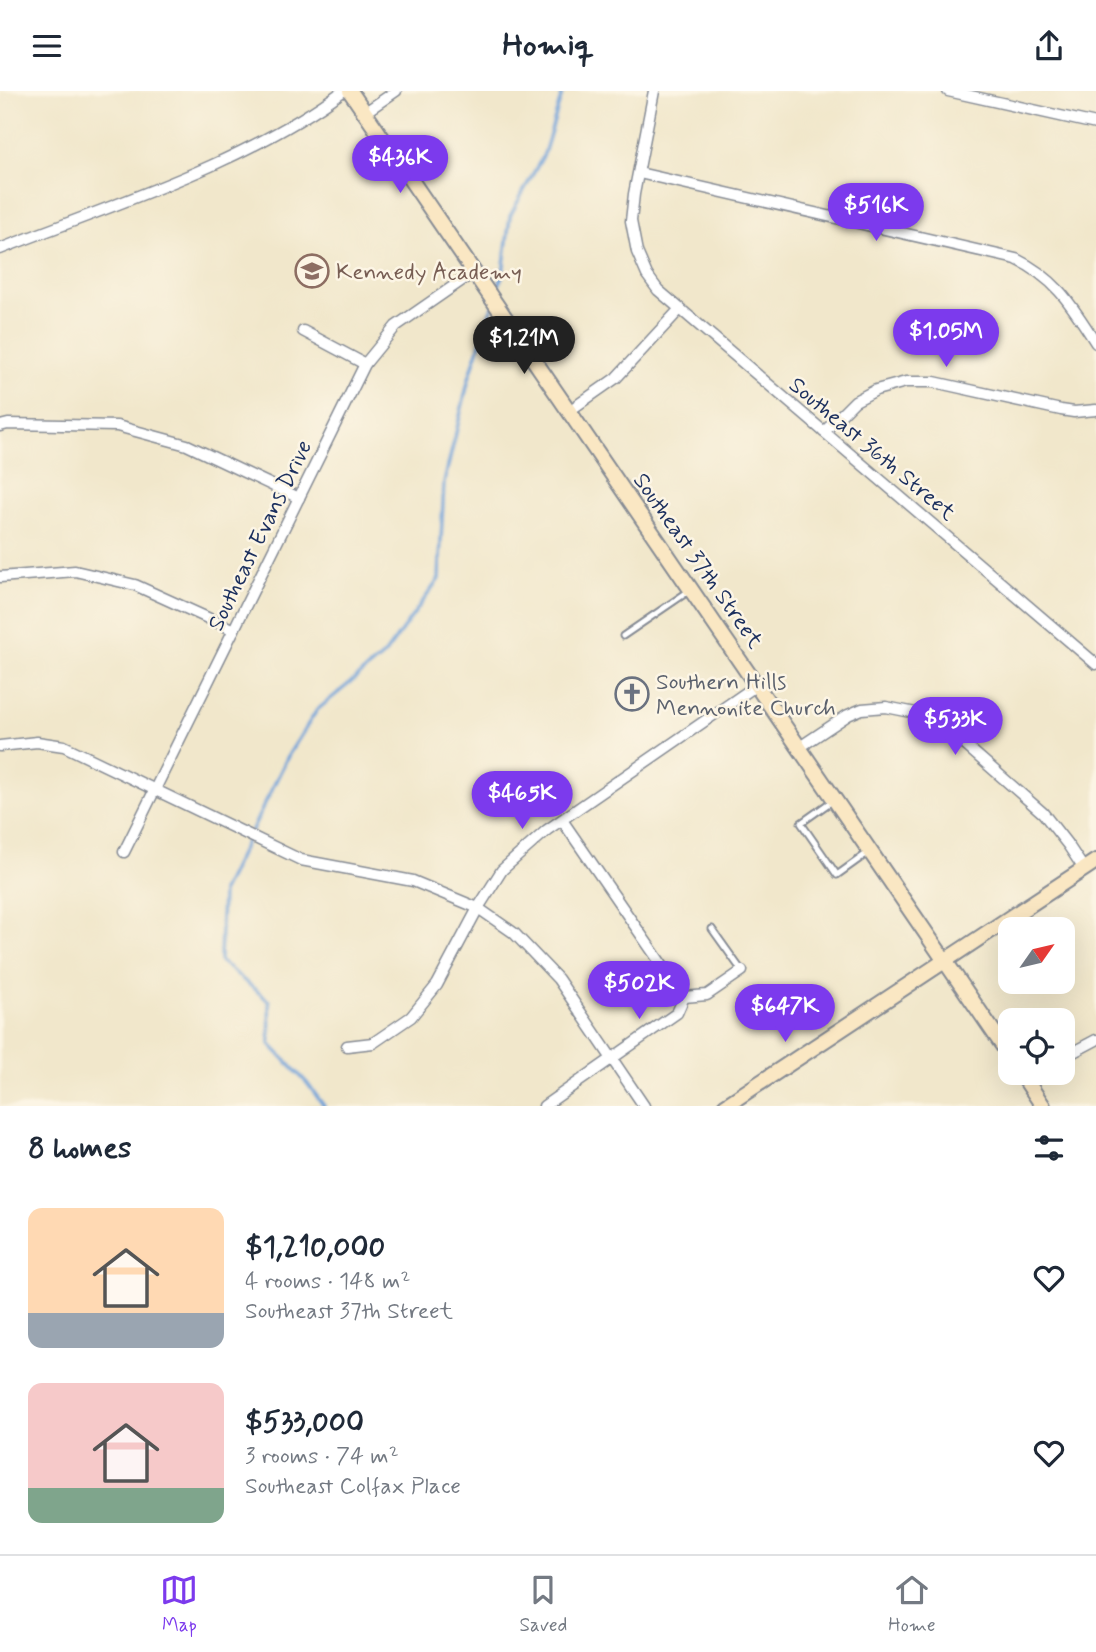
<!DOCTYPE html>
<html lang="en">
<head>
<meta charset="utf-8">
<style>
  :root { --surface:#fff; --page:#f6f6f7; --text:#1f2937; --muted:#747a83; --line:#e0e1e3; --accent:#7c3aed }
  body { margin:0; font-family:Mynerve,sans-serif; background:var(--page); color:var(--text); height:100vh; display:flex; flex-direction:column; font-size:26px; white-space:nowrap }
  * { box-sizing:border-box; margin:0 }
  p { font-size:23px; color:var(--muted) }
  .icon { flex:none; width:38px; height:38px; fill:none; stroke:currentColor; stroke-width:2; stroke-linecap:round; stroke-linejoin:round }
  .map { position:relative; height:1015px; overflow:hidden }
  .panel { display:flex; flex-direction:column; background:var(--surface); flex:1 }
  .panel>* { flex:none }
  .needle { width:46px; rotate:56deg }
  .buttons { position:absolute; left:998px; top:826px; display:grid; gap:14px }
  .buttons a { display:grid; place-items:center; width:77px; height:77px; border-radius:14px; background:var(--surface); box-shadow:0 7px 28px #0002; font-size:35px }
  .price { position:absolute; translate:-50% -60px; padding:0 16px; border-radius:24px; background:var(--accent); color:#fff; font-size:23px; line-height:46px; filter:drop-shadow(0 2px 4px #0008) }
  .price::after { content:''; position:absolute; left:50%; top:42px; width:21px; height:16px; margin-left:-10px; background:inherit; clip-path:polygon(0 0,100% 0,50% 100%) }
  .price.on { background:#222; color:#fff }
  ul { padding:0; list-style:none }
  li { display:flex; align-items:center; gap:21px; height:175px; padding:0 28px }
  li span { display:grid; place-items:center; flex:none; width:196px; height:140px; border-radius:14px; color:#555 }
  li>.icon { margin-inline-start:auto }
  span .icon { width:84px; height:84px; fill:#fffc; stroke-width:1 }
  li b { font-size:30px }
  h2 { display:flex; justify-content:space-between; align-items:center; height:84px; padding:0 28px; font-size:30px }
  header { display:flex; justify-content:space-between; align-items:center; height:91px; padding:0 28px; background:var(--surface); font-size:32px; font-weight:700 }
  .menu { display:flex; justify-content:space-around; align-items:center; height:98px; border-top:2px solid var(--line); background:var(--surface); font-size:19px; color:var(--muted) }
  .menu a { display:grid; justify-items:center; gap:4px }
  .menu .on { color:var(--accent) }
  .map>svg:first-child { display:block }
</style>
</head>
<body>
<header><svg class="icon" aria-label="menu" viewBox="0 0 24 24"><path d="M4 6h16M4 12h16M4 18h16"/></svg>Homiq<svg class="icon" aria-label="share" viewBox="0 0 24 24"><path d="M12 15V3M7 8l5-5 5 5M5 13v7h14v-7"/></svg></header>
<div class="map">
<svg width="1096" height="1015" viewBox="0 0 1096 1015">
  <rect width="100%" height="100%" fill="#fcf5e5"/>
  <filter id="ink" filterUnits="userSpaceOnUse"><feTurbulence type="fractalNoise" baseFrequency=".0143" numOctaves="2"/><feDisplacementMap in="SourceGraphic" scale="14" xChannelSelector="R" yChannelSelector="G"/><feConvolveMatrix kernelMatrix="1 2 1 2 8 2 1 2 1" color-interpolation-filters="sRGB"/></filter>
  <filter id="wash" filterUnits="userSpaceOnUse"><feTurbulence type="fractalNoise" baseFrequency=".00686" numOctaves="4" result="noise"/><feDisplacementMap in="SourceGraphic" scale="28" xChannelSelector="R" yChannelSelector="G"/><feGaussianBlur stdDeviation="1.57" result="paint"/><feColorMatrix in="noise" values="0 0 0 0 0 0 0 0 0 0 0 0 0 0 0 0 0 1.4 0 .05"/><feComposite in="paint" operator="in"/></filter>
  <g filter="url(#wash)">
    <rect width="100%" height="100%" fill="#f1e7cb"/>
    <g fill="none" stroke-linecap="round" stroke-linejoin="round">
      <g stroke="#6da0d8" stroke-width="3.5">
        <path d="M 495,205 L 503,182 L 510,125 L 544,63 L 563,0"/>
        <path d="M 324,1015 L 307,992 L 270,953 L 269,910 L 220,870 L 222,800 L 289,663 L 317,619 L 384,564 L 439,488 L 444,392 L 469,287 L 492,216"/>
      </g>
    </g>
  </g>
  <g filter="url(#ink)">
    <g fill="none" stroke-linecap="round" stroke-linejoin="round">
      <defs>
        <g id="service">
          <path d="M 623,545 L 689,500"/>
          <path d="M 832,710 L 801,732 L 837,784 L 869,761"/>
          <path d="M 712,838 L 742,880"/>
        </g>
        <g id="minor">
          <path d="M 654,0 L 634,103 L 631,130 L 637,161 L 647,184 L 658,199 L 1096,573"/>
          <path d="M 948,0 L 1096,33"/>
          <path d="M 364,22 L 396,0"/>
          <path d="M 639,82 L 1016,168 C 1057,188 1072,215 1096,252"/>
          <path d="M 0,158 C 112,114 246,72 343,0"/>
          <path d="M 303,240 L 365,273"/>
          <path d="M 569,320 L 616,287 L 680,218"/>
          <path d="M 0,335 L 8,333 L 117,335 L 187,354 L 299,407"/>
          <path d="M 824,341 L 855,310 L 876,299 L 906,291 L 934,291 L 1061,319 L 1074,321 L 1096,319"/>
          <path d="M 0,486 L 75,480 L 135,494 L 234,539"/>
          <path d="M 0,655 L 37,651 L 64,655 L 301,769 L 413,790 L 478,817 L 514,842 L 558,888 L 644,1015"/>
          <path d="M 800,656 L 848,624 L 862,618 L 886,616 L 916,622 L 947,638 L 1043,722 L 1068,754 L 1084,778"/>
          <path d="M 562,729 L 684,906"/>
          <path d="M 124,761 L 365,273 L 396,235 L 474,181"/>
          <path d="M 684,906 L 707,904 L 742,880"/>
          <path d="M 347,955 L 373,952 L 411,926 L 437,894 L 478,817 L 502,779 L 547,739 L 757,594"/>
          <path d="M 1062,967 L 1096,949"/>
          <path d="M 1027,990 L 1040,982"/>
          <path d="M 544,1015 L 677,922 L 684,906"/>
        </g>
        <g id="secondary">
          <path d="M 350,0 L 1010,965"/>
          <path d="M 1021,982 L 1043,1015"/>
          <path d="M 725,1015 L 1096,770"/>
        </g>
      </defs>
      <use href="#service" stroke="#868b94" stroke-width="9"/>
      <use href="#minor" stroke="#868b94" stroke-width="13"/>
      <use href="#secondary" stroke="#868b94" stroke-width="18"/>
      <use href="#service" stroke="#fff" stroke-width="5"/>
      <use href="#minor" stroke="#fff" stroke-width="10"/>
      <use href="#secondary" stroke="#fae7c3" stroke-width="14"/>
    </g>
  </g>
  <defs>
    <symbol id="school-ring" viewBox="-11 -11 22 22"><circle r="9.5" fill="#fcf5e5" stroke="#8d6e63" stroke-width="1.5"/><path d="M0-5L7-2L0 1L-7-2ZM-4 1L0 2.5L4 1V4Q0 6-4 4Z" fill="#8d6e63"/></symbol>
    <symbol id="church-ring" viewBox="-11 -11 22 22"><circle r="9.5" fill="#fcf5e5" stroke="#6b7280" stroke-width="1.5"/><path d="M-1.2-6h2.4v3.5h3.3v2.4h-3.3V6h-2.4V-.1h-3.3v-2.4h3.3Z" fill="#6b7280"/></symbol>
  </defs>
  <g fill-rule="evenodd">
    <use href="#school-ring" x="293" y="161" width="38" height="38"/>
    <use href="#church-ring" x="613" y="584" width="38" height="38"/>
  </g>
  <g text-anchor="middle" stroke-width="5" stroke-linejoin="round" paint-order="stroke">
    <g font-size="23" fill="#785e54" stroke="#fcf5e5" text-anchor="start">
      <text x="336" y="188">Kennedy Academy</text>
    </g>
    <g font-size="23" fill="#1b2f5e" stroke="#fcf5e5">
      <text transform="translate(873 357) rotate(40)" y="8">Southeast 36th Street</text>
      <text transform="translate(259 444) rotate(-64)" y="8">Southeast Evans Drive</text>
      <text transform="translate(699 469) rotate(55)" y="8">Southeast 37th Street</text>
    </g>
    <g font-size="23" fill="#5b616d" stroke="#fcf5e5" text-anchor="start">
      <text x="656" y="598">Southern Hills<tspan x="656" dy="26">Mennonite Church</tspan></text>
    </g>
  </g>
</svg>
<div class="buttons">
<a><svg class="needle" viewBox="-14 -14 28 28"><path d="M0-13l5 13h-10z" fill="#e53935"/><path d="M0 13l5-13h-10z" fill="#747a83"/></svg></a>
<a><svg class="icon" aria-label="locate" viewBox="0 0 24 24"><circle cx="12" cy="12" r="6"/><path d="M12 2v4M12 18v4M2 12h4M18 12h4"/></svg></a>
</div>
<b class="price" style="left:400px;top:104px">$436K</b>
<b class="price" style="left:876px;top:152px">$516K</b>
<b class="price" style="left:946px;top:278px">$1.05M</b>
<b class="price on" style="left:524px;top:285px">$1.21M</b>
<b class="price" style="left:955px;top:666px">$533K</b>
<b class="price" style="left:522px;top:740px">$465K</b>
<b class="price" style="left:639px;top:930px">$502K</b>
<b class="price" style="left:785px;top:953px">$647K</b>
</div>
<section class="panel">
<h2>8 homes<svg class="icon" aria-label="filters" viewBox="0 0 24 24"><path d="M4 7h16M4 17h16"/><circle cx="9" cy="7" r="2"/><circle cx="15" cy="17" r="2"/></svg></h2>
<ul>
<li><span style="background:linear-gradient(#ffd9b3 75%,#9aa5b1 0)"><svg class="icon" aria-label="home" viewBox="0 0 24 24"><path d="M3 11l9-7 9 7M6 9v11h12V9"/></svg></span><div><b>$1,210,000</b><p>4 rooms · 148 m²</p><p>Southeast 37th Street</p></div><svg class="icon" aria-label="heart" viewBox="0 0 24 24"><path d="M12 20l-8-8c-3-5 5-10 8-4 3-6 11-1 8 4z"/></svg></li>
<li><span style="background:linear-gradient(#f6c9c9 75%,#7fa58c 0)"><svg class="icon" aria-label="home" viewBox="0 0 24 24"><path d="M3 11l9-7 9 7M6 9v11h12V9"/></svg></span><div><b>$533,000</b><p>3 rooms · 74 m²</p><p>Southeast Colfax Place</p></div><svg class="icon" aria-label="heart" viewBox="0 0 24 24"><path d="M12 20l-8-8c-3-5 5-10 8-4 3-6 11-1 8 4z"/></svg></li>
</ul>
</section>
<nav class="menu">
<a class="on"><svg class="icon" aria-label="map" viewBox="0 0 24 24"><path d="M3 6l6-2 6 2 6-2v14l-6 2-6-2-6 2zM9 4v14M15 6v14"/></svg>Map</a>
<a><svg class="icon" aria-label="saved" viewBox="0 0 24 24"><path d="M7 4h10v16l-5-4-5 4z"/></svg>Saved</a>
<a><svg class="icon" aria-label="home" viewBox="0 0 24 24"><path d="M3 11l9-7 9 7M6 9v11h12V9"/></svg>Home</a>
</nav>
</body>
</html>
